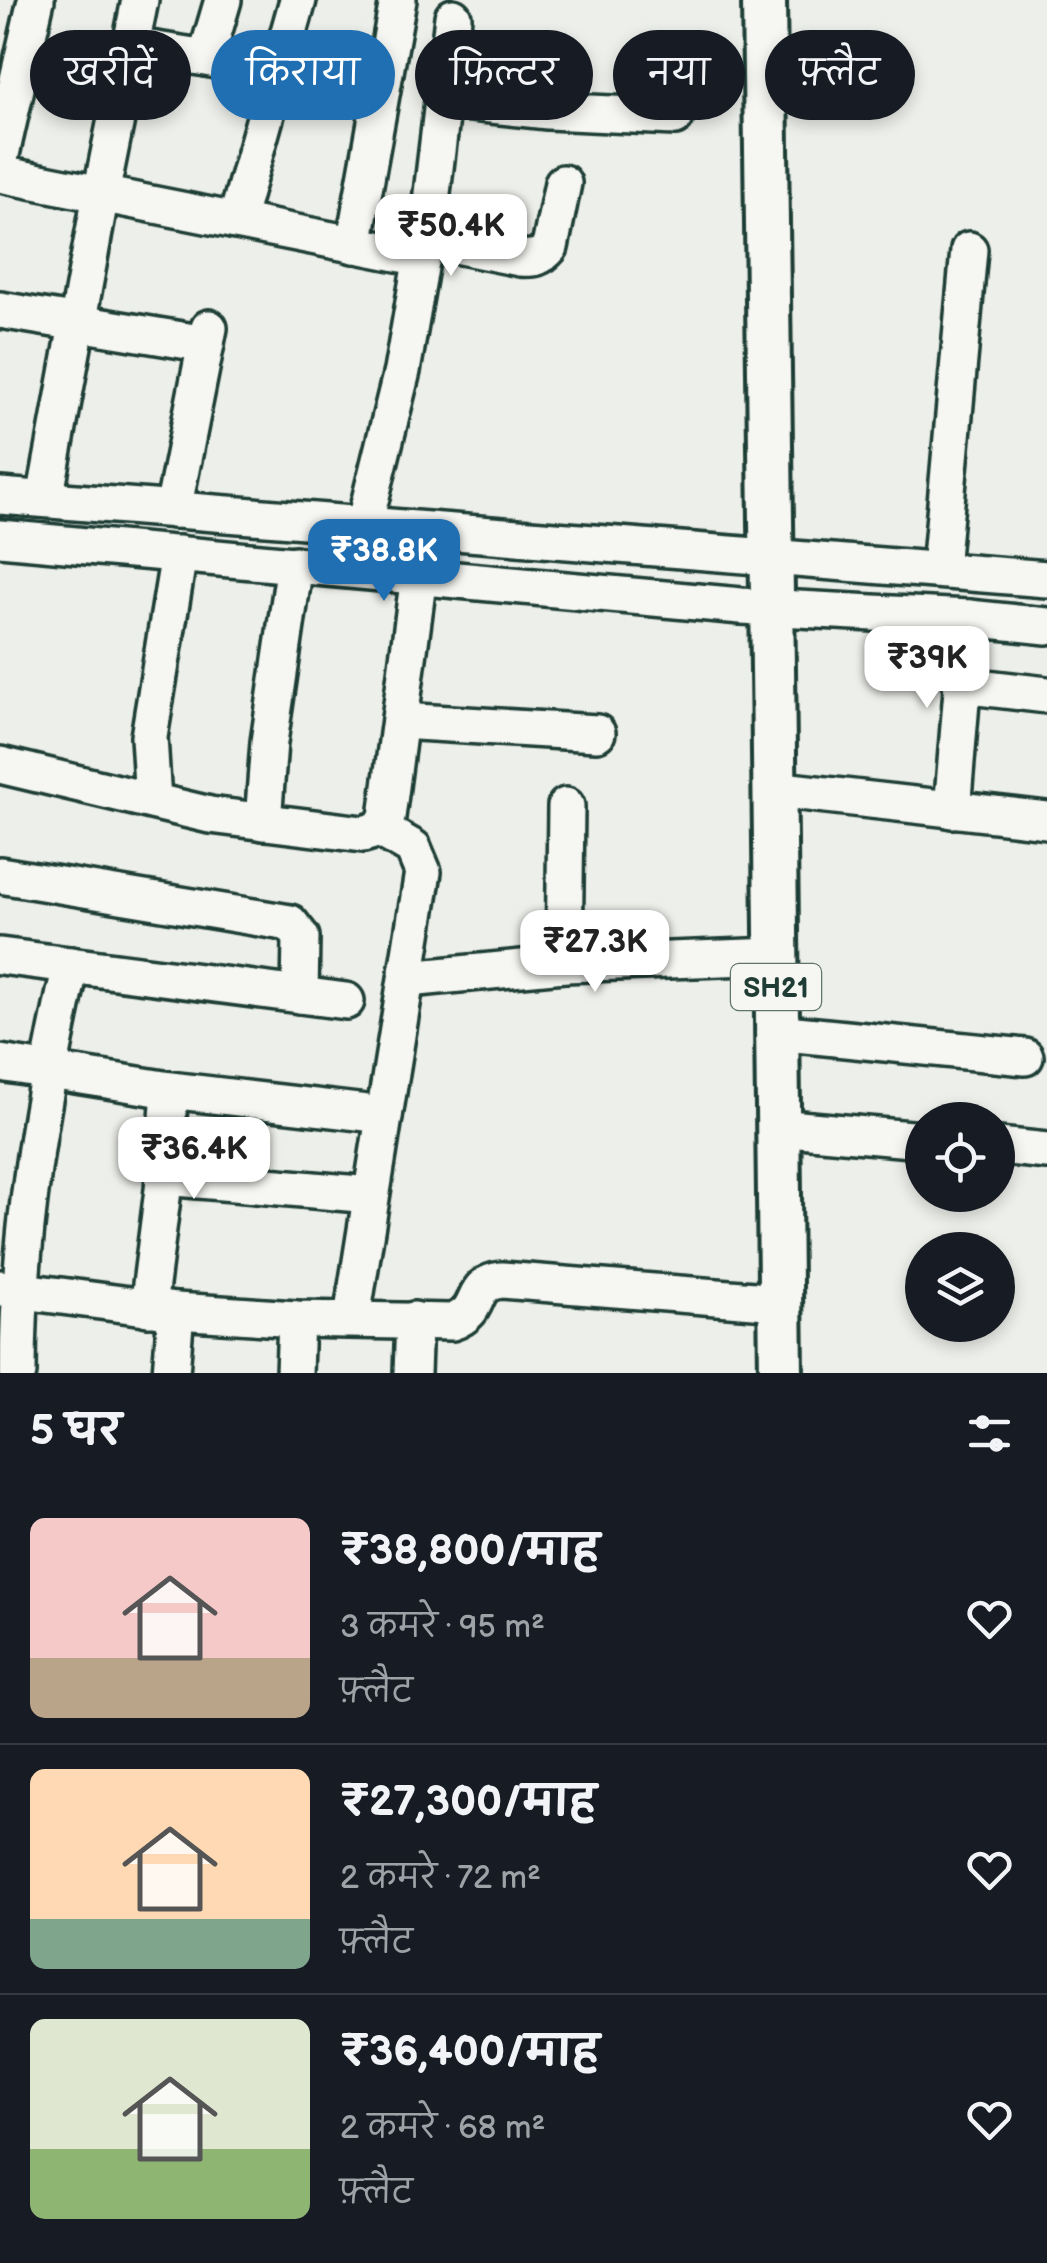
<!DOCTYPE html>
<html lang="hi">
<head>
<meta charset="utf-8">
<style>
  :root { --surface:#171b24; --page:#20242c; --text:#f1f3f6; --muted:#9ea1a6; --line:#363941; --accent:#1f6fb2 }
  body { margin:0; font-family:"Balsamiq Sans","Playpen Sans Deva",sans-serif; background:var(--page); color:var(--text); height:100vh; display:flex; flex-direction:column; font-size:38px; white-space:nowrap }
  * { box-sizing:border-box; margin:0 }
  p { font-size:32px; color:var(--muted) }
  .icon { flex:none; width:55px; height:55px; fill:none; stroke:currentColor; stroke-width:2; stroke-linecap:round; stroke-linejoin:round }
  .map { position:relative; height:1373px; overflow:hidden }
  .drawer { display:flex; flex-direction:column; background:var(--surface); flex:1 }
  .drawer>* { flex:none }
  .guide { position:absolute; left:30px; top:30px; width:988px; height:90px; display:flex; gap:20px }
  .fabs { position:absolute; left:905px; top:1102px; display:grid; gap:20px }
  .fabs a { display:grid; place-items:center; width:110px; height:110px; border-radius:50%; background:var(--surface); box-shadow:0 5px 15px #0003; font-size:50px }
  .price { position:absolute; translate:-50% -85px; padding:0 22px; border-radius:20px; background:#fff; color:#222; font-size:32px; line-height:65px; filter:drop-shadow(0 2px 5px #0008) }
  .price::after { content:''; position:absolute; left:50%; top:60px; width:30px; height:22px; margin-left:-15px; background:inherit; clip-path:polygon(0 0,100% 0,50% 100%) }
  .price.selected { background:var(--accent); color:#fff }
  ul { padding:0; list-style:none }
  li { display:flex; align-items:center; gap:30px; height:250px; padding:0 30px }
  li+li { border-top:2px solid var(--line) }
  li span { display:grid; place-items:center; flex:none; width:280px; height:200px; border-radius:15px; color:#555 }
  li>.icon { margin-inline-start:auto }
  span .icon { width:120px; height:120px; fill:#fffc; stroke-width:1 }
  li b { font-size:42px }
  h2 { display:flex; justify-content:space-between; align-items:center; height:120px; padding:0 30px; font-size:42px }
  .chip { padding:0 35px; border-radius:45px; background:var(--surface); box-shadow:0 5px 15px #0003; font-size:35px; line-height:90px }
  .chip.selected { background:var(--accent); color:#fff }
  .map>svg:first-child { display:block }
</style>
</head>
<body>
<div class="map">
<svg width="1047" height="1373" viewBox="0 0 1047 1373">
  <rect width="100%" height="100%" fill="#edefea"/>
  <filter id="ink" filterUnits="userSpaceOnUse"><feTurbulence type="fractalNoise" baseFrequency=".01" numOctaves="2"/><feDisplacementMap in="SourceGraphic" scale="20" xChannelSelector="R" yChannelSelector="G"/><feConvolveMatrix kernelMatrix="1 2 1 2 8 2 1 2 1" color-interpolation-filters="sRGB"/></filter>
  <g filter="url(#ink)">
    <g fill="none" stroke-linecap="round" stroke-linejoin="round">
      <defs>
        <g id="minor">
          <path d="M 131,46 L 206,58 L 276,73"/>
          <path d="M 206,58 L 223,0"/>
          <path d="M 443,100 L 548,111 L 675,117"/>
          <path d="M 0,159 L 36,0"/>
          <path d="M 0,174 L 422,258"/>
          <path d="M 236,221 L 298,0"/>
          <path d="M 425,239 L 520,258 C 534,259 541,258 550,247 L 563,183"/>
          <path d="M 354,245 L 398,0"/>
          <path d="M 0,310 L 206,344"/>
          <path d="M 0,496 L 1047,579"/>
          <path d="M 45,499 L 101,194 L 140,0"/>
          <path d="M 173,510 L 209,328"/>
          <path d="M 364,525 L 402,371 L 430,210 L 453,17"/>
          <path d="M 0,538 L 741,606 L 968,618 L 1047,626"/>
          <path d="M 940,569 L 969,250"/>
          <path d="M 961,685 L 1047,695"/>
          <path d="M 400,721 L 597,733"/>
          <path d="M 0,765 L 210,815 L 363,834 L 380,829 L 387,817 L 419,575"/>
          <path d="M 773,789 L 1047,820"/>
          <path d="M 153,801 L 149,737 L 179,554"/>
          <path d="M 952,810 L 968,618"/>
          <path d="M 263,822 L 269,742 L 295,564"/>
          <path d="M 0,875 L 290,923 L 301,937 L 300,995"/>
          <path d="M 0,956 L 346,1001"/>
          <path d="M 564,964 L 566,806"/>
          <path d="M 408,979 L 564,964 L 776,956"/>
          <path d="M 776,1032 L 1025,1057"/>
          <path d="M 0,1063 L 170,1090 L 384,1115"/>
          <path d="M 777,1127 L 922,1140"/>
          <path d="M 998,1146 L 1047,1151"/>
          <path d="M 164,1177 L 371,1195"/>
          <path d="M 0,1288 L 176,1311 L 296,1319 L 452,1322 C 486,1310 466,1284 502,1280 L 780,1302"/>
          <path d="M 148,1308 L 163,1190 L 170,1090"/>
          <path d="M 352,1318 L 423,872 L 413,848 L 380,829"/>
          <path d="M 18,1373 C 18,1236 41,1099 71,965"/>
          <path d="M 171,1373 L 176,1311"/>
          <path d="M 294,1373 L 296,1319"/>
          <path d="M 412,1373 L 414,1320"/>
        </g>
        <path id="major" d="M 764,0 C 772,458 775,915 781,1373"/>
      </defs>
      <use href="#minor" stroke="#1f3d34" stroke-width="42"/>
      <use href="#major" stroke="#1f3d34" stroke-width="50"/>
      <use href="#minor" stroke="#f6f6f2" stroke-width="35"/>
      <use href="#major" stroke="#f6f6f2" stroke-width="42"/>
    </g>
  </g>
  <g text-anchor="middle" stroke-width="8" stroke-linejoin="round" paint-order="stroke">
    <rect fill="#f6f6f2" stroke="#60746d" stroke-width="2.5" x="731" y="964" width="90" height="46" rx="8"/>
    <g font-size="28" font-weight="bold" fill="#1f3d34">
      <text x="776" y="997">SH21</text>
    </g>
  </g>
</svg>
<div class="fabs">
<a><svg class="icon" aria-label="locate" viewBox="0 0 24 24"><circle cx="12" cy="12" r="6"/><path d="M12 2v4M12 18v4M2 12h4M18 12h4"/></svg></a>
<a><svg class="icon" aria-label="layers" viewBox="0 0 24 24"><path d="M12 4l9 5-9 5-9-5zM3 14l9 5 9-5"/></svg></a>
</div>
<b class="price" style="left:451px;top:279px">₹50.4K</b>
<b class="price selected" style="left:384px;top:604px">₹38.8K</b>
<b class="price" style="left:927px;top:711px">₹39K</b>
<b class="price" style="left:595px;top:995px">₹27.3K</b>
<b class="price" style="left:194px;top:1202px">₹36.4K</b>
<div class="guide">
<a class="chip">खरीदें</a>
<a class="chip selected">किराया</a>
<a class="chip">फ़िल्टर</a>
<a class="chip">नया</a>
<a class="chip">फ़्लैट</a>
</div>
</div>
<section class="drawer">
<h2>5 घर<svg class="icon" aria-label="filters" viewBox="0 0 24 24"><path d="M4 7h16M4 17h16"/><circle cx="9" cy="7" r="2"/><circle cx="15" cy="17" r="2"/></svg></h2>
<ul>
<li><span style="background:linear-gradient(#f6c9c9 70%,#b9a48a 0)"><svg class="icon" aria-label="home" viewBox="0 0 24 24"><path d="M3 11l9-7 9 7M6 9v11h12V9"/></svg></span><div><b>₹38,800/माह</b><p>3 कमरे · 95 m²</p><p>फ़्लैट</p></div><svg class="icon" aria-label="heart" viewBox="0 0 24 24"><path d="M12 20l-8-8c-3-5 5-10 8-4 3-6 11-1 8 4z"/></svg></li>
<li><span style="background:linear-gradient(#ffd9b3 75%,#7fa58c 0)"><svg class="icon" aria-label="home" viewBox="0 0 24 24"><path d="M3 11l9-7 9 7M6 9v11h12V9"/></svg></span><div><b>₹27,300/माह</b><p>2 कमरे · 72 m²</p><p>फ़्लैट</p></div><svg class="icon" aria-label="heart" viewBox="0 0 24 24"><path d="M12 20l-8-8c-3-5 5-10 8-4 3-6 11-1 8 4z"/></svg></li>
<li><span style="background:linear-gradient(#dfe7d0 65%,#8fb573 0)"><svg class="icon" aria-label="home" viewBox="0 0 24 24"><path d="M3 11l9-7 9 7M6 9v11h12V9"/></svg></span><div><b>₹36,400/माह</b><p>2 कमरे · 68 m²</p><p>फ़्लैट</p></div><svg class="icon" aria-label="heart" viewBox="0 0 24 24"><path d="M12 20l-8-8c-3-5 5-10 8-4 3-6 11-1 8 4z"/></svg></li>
</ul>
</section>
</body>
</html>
